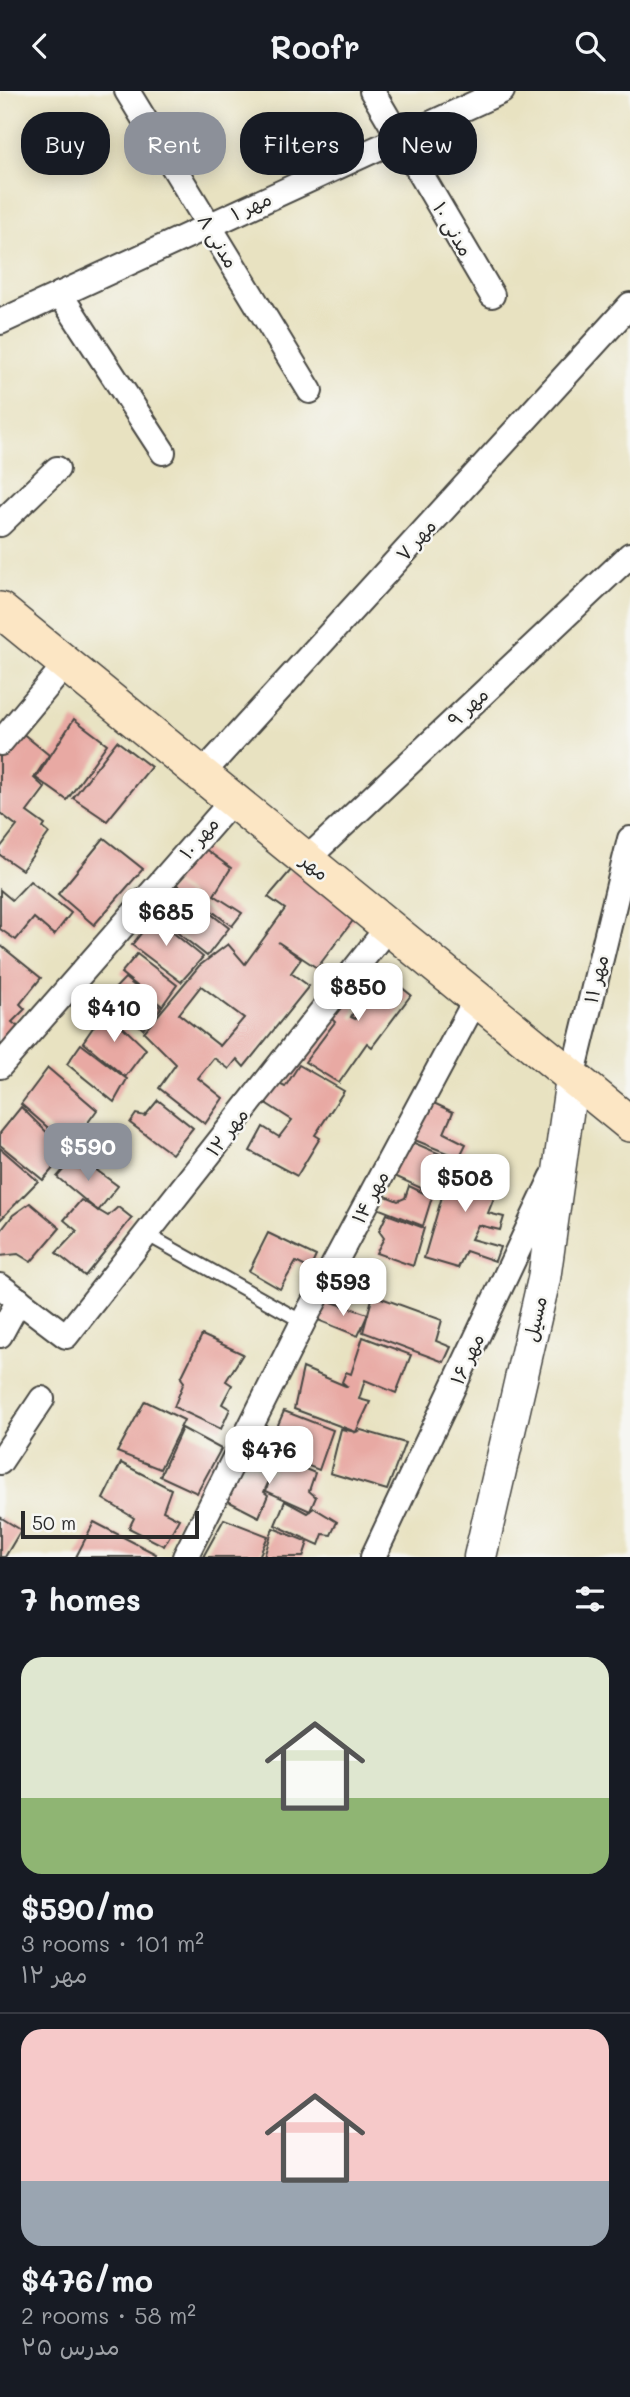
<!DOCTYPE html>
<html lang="en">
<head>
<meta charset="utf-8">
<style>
  :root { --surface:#171b24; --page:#242831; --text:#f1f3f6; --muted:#9ea1a6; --line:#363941; --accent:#8c9099 }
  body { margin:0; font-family:Mali,"Playpen Sans Arabic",sans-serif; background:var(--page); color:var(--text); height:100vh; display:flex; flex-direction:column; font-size:26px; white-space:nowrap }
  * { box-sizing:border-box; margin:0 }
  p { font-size:23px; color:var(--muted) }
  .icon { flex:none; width:38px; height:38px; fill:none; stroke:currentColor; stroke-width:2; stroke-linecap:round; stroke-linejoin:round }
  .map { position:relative; height:1466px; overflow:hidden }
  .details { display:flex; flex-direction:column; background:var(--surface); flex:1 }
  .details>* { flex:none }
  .top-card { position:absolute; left:21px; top:21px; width:588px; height:63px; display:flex; gap:14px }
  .scale { position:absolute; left:21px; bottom:18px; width:178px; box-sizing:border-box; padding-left:7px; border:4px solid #2b2b2b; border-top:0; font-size:19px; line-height:24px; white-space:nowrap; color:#2b2b2b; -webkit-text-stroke:5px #f6f6f2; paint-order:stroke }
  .price { position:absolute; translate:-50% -60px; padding:0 16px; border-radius:14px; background:#fff; color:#222; font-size:23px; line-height:46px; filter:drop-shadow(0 2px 4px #0008) }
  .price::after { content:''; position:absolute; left:50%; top:42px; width:21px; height:16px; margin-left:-10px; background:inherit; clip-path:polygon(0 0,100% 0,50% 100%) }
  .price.current { background:var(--accent); color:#fff }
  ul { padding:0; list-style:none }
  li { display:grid; align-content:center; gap:14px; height:371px; padding:0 21px }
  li+li { border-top:2px solid var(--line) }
  li span { display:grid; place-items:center; height:217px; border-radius:21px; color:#555 }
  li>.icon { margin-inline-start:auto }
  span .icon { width:126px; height:126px; fill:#fffc; stroke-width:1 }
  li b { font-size:30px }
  h2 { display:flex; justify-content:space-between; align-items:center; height:84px; padding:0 21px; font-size:30px }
  .pill { padding:0 24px; border-radius:28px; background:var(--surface); box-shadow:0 4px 18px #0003; font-size:24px; line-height:63px }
  .pill.current { background:var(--accent); color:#fff }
  header { display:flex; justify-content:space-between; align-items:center; height:91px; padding:0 21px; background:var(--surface); font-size:32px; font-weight:600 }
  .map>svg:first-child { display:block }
</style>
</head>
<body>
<header><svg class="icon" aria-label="back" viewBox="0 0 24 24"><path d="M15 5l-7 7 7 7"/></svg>Roofr<svg class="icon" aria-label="search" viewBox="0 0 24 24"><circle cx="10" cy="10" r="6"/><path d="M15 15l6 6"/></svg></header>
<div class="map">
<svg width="630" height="1466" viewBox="0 0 630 1466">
  <rect width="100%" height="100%" fill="#f6f6f2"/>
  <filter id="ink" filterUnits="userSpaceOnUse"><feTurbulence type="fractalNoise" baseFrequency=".0143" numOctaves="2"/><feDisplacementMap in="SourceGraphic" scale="14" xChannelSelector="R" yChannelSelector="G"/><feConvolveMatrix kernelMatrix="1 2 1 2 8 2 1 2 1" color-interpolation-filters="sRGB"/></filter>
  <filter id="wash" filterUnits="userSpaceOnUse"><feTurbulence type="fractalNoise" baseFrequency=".00686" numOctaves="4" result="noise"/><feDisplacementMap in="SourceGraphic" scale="28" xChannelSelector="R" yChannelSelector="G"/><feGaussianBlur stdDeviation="1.57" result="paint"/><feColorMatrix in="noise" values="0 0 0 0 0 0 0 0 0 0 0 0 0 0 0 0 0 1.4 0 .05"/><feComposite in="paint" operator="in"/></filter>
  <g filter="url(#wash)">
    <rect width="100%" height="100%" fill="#e8e2c1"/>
    <g id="blocks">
      <g fill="#e8a9a3" fill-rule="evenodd">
        <path d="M 74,628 L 107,653 L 67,709 L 36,687 Z"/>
        <path d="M 16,637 L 49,664 L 34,687 L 45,697 L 27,721 L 45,734 L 43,737 L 49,742 L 22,779 L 0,764 L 0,757 L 17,735 L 0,722 L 0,656 Z"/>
        <path d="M 117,650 L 151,676 L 107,730 L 73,707 Z"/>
        <path d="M 104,747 L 143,778 L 94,834 L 58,803 Z"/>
        <path d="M 201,755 L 231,777 L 214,804 L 242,822 L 232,835 L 172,790 Z"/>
        <path d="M 298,771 L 358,823 L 317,877 L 278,851 L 301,868 L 291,882 L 309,895 L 244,976 L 237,968 L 229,978 L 214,967 L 198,987 L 223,1007 L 205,1033 L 159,997 L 176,973 L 144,941 L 199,875 L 228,853 L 245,873 L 285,818 L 268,806 ZM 201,895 L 244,927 L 220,955 L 179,923 Z"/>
        <path d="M 30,790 L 71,822 L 54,844 L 34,827 L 16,849 L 0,838 L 0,799 L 12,809 Z"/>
        <path d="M 174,794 L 229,837 L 207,865 L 150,820 Z"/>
        <path d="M 144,818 L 203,866 L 181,891 L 132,854 L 142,841 L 139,838 L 143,832 L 139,827 Z"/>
        <path d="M 0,854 L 41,887 L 20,913 L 25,918 L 12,931 L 18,936 L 0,957 Z"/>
        <path d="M 137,863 L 177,894 L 162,915 L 121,882 Z"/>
        <path d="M 367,875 L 378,883 L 382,881 L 411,904 L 372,956 L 367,952 L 339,992 L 305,971 L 335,931 L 330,926 L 338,907 L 355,918 L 351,926 L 355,928 L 360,917 L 343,907 Z"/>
        <path d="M 125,887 L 161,917 L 143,938 L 107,906 Z"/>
        <path d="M 105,919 L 146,958 L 125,986 L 83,951 Z"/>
        <path d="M 81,953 L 127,988 L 114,1011 L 67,973 Z"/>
        <path d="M 299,974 L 344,1000 L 315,1044 L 320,1047 L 297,1085 L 250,1060 L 263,1036 L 279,1046 L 292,1029 L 259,1008 L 271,989 L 285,996 Z"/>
        <path d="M 48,977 L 97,1019 L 70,1056 L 21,1013 Z"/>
        <path d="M 425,1008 L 453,1021 L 444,1042 L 466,1053 L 459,1067 L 405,1045 Z"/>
        <path d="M 158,1009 L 193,1037 L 172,1063 L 130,1032 L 136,1023 L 145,1025 Z"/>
        <path d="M 21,1016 L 67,1061 L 43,1089 L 0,1054 L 0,1042 Z"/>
        <path d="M 405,1048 L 447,1066 L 434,1103 L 388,1082 Z"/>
        <path d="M 0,1057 L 38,1090 L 0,1129 Z"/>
        <path d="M 76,1064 L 118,1095 L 98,1120 L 57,1086 Z"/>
        <path d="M 459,1067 L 503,1084 L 488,1122 L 504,1126 L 500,1139 L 478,1134 L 471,1148 L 500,1156 L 495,1170 L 466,1160 L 458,1177 L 424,1167 L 453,1068 Z"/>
        <path d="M 409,1095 L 432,1106 L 423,1135 L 377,1117 L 383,1104 L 398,1110 L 405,1107 Z"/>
        <path d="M 81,1109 L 108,1125 L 118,1116 L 132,1127 L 85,1185 L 56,1162 L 77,1140 L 64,1129 Z"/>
        <path d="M 30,1112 L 60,1137 L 31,1171 L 18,1163 L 0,1165 L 0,1141 L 13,1124 Z"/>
        <path d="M 387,1123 L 424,1137 L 413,1175 L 376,1162 L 384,1147 L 379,1140 Z"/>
        <path d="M 268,1142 L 316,1165 L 310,1178 L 296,1171 L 280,1198 L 249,1180 Z"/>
        <path d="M 373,1204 L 442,1229 L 436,1250 L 451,1256 L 444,1271 L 363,1241 Z"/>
        <path d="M 326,1209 L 368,1223 L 358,1245 L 318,1229 Z"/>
        <path d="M 202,1244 L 243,1263 L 226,1290 L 232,1294 L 222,1313 L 230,1318 L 221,1338 L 174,1316 L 184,1291 L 181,1287 Z"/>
        <path d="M 363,1246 L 411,1264 L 396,1302 L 365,1289 L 359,1308 L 370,1311 L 356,1341 L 361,1339 L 405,1352 L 387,1399 L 330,1382 L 341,1338 L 356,1341 L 294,1318 L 303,1277 L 348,1296 L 342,1291 L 346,1281 L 351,1283 Z"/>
        <path d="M 145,1310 L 184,1329 L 160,1378 L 117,1361 Z"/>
        <path d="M 284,1320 L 333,1339 L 319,1379 L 267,1359 Z"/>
        <path d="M 182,1337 L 221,1358 L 197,1402 L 160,1385 Z"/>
        <path d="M 277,1366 L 315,1382 L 309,1400 L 316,1406 L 310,1420 L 266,1400 L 269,1390 L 264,1401 L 268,1404 L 259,1426 L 220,1406 L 232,1373 L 243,1380 L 248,1373 L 272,1382 Z"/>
        <path d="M 121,1372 L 171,1398 L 163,1420 L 179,1428 L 164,1455 L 129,1437 L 134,1427 L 103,1408 Z"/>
        <path d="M 285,1410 L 307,1422 L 314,1417 L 337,1431 L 331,1444 L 323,1443 L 319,1454 L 275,1434 Z"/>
        <path d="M 0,1426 L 21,1439 L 5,1466 L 0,1466 Z"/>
        <path d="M 224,1428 L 268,1445 L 259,1466 L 203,1466 Z"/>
        <path d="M 94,1431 L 156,1463 L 155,1466 L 76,1466 Z"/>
        <path d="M 273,1437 L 308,1451 L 303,1466 L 264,1466 Z"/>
      </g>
    </g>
  </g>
  <g filter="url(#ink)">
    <use href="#blocks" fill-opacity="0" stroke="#474642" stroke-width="2"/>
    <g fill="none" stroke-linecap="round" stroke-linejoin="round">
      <defs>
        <path id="service" d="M 146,1143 L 303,1231"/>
        <g id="minor">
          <path d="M 127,0 L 310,300"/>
          <path d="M 372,0 L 492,204"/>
          <path d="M 60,203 L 163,361"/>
          <path d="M 0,231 L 502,0"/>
          <path d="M 0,433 L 57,378"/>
          <path d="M 0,652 L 66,573"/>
          <path d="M 202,683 L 630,214"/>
          <path d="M 306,769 L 630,464"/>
          <path d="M 0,975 L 233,709"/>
          <path d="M 572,987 L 630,748"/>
          <path d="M 0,1195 L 66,1245 L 388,836"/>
          <path d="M 0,1244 L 19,1209"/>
          <path d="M 0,1371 L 42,1308"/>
          <path d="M 185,1466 L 303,1231 L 476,908"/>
          <path d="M 373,1466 L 552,1087"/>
        </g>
        <path id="tertiary" d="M 480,1466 L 544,1188 L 572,987"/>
        <path id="secondary" d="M 0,519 L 630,1033"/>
      </defs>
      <use href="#service" stroke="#474642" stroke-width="16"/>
      <use href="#minor" stroke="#474642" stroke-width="28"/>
      <use href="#tertiary" stroke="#474642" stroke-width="35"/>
      <use href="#secondary" stroke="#474642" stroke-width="38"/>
      <use href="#service" stroke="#fff" stroke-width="12"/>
      <use href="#minor" stroke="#fff" stroke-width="24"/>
      <use href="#tertiary" stroke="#fff" stroke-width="32"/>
      <use href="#secondary" stroke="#fce6c4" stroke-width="35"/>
    </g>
  </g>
  <g text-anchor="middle" stroke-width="5" stroke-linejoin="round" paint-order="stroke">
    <g font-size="19" fill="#2b2b2b" stroke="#f6f6f2">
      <text transform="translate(251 115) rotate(-25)" y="7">مهر ۱</text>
      <text transform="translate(453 138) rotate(60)" y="7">مدنی ۱۰</text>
      <text transform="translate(218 150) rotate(59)" y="7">مدنی ۸</text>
      <text transform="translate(416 449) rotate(-48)" y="7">مهر ۷</text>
      <text transform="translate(468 616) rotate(-43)" y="7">مهر ۹</text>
      <text transform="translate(199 747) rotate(-49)" y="7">مهر ۱۰</text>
      <text transform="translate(315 776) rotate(39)" y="7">مهر</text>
      <text transform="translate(596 888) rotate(-76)" y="7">مهر ۱۱</text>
      <text transform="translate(227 1041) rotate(-52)" y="7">مهر ۱۲</text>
      <text transform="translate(370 1106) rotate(-62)" y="7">مهر ۱۴</text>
      <text transform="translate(535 1228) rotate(-77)" y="7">مسیل</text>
      <text transform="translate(467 1268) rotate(-65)" y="7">مهر ۱۶</text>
    </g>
  </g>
</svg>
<div class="scale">50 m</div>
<b class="price" style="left:166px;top:857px">$685</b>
<b class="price" style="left:358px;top:932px">$850</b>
<b class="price" style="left:114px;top:953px">$410</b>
<b class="price current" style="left:88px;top:1092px">$590</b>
<b class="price" style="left:465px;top:1123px">$508</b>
<b class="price" style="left:343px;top:1227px">$593</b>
<b class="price" style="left:269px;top:1395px">$476</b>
<div class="top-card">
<a class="pill">Buy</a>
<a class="pill current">Rent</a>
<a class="pill">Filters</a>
<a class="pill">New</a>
</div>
</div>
<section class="details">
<h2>7 homes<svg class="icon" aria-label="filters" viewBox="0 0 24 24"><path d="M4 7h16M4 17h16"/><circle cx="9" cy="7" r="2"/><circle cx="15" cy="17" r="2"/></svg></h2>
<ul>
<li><span style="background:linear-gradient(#dfe7d0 65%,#8fb573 0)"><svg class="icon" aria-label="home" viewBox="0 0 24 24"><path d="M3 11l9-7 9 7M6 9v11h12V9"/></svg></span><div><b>$590/mo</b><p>3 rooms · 101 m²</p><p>مهر ۱۲</p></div></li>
<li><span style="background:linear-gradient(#f6c9c9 70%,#9aa5b1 0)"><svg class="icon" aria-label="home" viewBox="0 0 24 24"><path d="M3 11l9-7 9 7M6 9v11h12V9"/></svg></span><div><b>$476/mo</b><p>2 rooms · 58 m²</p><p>مدرس ۲۵</p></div></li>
</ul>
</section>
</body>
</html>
